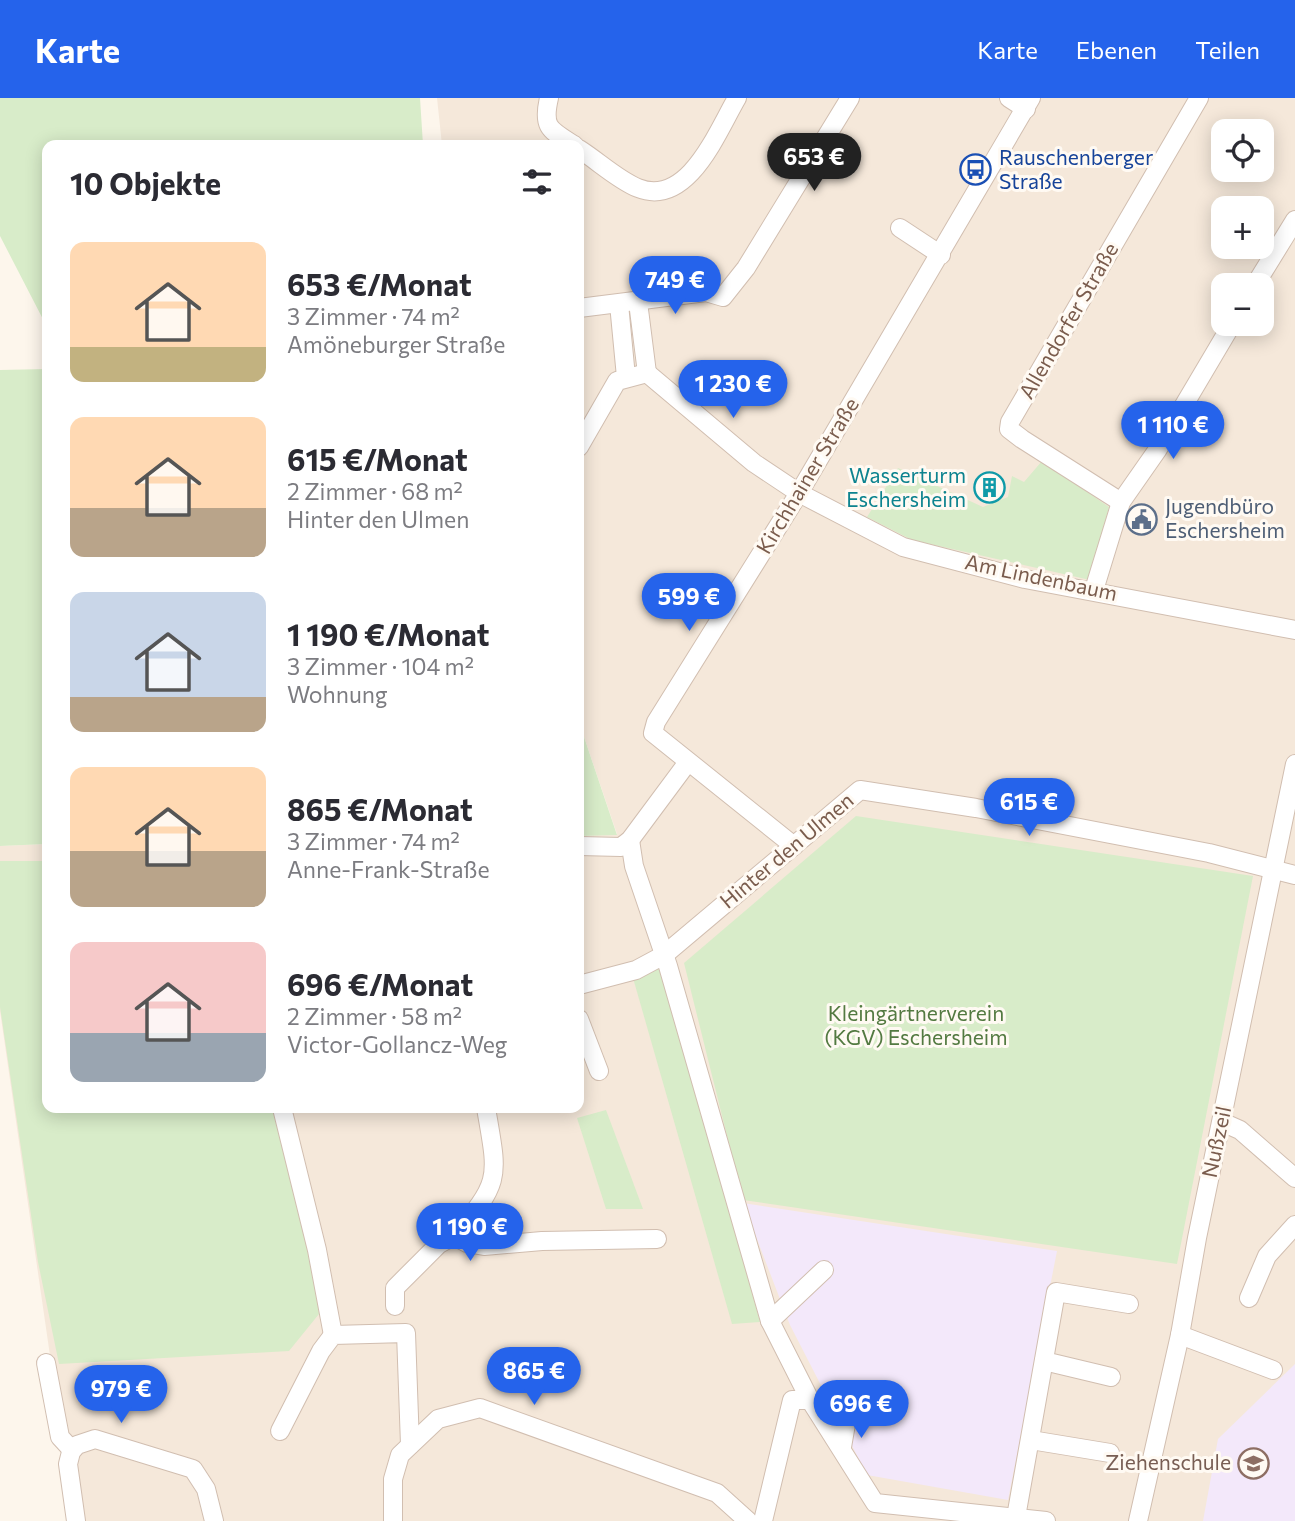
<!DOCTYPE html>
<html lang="de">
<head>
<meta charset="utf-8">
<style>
  :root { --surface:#fff; --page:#f7f7f7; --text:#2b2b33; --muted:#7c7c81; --accent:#2563eb }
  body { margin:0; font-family:Commissioner,sans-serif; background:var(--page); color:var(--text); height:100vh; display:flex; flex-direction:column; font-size:26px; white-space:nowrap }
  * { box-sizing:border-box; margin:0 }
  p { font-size:23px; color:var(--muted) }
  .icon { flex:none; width:38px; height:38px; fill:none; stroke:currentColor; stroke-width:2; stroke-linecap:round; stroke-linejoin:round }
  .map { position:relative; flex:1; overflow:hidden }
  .drawer { position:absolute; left:42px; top:42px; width:542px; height:973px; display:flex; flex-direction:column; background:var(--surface); border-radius:14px; box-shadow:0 4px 18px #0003 }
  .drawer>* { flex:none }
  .controls { position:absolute; left:1211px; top:21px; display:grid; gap:14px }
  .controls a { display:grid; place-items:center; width:63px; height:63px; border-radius:14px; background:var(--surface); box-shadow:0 4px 18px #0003; font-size:35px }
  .price { position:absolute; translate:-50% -60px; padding:0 16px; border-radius:24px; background:var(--accent); color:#fff; font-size:23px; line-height:46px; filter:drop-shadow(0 2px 4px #0008) }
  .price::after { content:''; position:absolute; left:50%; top:42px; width:21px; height:16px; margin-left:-10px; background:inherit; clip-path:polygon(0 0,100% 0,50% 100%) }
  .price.active { background:#222; color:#fff }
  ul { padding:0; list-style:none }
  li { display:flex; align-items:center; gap:21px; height:175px; padding:0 28px }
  li span { display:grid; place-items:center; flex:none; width:196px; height:140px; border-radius:14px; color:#555 }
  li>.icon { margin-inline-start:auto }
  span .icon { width:84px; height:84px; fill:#fffc; stroke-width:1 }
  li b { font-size:30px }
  h2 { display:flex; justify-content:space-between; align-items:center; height:84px; padding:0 28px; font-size:30px }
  header { display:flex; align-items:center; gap:42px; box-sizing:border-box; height:98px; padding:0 35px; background:var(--accent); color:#fff }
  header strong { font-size:33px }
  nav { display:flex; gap:38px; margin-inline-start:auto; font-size:24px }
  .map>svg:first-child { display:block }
</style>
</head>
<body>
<header>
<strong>Karte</strong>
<nav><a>Karte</a><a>Ebenen</a><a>Teilen</a></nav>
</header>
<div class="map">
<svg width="1295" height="1423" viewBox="0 0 1295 1423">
  <rect width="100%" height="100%" fill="#fdf6ec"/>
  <path fill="#f5e8da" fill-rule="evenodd" d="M 437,0 L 1295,0 L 1295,1423 L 74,1423 L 0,913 L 0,748 L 47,746 L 47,1010 L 579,1010 L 579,738 L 617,736 L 579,624 L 579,47 L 442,47 ZM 1223,33 L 1262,33 L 1262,72 L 1223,72 ZM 1223,110 L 1262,110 L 1262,149 L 1223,149 ZM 1223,187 L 1262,187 L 1262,226 L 1223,226 Z"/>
  <g fill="#f3e8fa">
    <path d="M 743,1105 L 1057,1153 L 1008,1402 L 867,1377 L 790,1227 Z"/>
    <path d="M 1295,1266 L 1295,1423 L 1203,1423 L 1218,1341 Z"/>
  </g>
  <g fill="#d8ecc9">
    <path d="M 0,0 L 420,0 L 423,47 L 47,47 L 47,229 L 0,138 Z"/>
    <path d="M 47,271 L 47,746 L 0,748 L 0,272 Z"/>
    <path d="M 1042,363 L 1109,409 L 1090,482 L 912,442 L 867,419 L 898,370 L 983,409 L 1008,399 L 1012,378 L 1024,384 Z"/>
    <path d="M 579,624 L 617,737 L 579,738 Z"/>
    <path d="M 856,718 L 1253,778 L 1177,1166 L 743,1102 L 684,865 Z"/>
    <path d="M 0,763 L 47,763 L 47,1010 L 280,1010 L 311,1152 L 319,1216 L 289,1253 L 59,1266 L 38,1164 L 0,909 Z"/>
    <path d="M 664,865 L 760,1224 L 732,1226 L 633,880 Z"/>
    <path d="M 606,1012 L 643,1111 L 606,1111 L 577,1020 Z"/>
  </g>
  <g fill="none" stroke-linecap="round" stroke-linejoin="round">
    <defs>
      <g id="minor">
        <path d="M 549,0 C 542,30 550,32 574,47"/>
        <path d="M 1009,0 L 1026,11"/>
        <path d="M 579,51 C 598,63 618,82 638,90 C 688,110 717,34 737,0"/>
        <path d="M 900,130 L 941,157"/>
        <path d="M 1255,187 L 1295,122"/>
        <path d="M 638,204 L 647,275"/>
        <path d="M 619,206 L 626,279"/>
        <path d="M 579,210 L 706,194 L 723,199 L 746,170 L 850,0"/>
        <path d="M 647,275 L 754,365 L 799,395 L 903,449 L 1025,481 L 1295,532"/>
        <path d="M 579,349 L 617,283 L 647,275"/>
        <path d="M 1121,404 L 1022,341 L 1009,331 L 1010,324 L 1199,0"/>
        <path d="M 1094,492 L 1121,404 L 1158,351 L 1232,226"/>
        <path d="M 630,742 L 634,768 L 668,868 L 770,1223 L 810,1302 L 875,1405 L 1046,1423"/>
        <path d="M 579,748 L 621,749 L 630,742 L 688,664"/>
        <path d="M 794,748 L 653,635 L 656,624 L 799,395 L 1031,0"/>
        <path d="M 579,887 L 636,872 L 664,857 L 860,692 L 976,710 L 1209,755 L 1295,777"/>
        <path d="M 579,921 L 599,973"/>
        <path d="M 282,1010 L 317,1152 L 333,1237"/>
        <path d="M 486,1010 C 498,1080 502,1083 454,1138 L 467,1145 L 484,1148 L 542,1143 L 657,1141"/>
        <path d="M 1222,1024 L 1240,1032 L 1295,1080"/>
        <path d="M 1249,1200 L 1267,1158 L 1295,1127"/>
        <path d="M 395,1208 L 395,1190 L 439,1146 L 454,1138"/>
        <path d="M 770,1223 L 824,1172"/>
        <path d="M 1180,1237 L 1273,1272"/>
        <path d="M 1044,1263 L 1111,1279"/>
        <path d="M 46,1265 L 60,1339 L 72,1352"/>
        <path d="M 280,1333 L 321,1253 L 333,1237 L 406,1235 L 410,1347"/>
        <path d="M 1031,1342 L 1110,1355"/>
        <path d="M 842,1349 L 849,1309"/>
        <path d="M 1016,1419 L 1056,1194 L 1129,1206"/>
        <path d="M 76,1423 L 68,1366 L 71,1354 L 77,1347 L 95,1341 L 193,1371 L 206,1391 L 214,1423"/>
        <path d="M 393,1423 L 393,1381 L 400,1357 L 438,1321 L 480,1310 L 717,1395 L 748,1423"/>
        <path d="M 763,1423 L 792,1302 L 810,1302"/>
        <path d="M 1138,1423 L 1180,1237 L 1197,1140 L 1295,666"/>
      </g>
    </defs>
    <use href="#minor" stroke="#d1beb0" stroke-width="20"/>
    <use href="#minor" stroke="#fff" stroke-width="18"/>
  </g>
  <defs>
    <symbol id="bus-ring" viewBox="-11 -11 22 22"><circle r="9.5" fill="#fffaf3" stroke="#1a4fb4" stroke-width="1.5"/><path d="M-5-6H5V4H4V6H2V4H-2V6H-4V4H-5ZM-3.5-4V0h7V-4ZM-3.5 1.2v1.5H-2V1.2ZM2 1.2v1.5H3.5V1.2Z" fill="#1a4fb4"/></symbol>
    <symbol id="building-ring" viewBox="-11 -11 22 22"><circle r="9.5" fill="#fffaf3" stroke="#0f9aa8" stroke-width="1.5"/><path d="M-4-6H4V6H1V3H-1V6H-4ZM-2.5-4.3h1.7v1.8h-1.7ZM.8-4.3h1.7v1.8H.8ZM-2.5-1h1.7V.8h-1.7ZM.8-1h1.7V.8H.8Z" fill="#0f9aa8"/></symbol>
    <symbol id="civic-ring" viewBox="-11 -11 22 22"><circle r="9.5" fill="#fffaf3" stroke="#5c6f8a" stroke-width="1.5"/><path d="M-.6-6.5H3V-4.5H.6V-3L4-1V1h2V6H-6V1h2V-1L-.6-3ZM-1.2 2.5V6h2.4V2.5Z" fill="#5c6f8a"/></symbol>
    <symbol id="school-ring" viewBox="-11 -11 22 22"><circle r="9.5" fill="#fffaf3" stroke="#8d6e63" stroke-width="1.5"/><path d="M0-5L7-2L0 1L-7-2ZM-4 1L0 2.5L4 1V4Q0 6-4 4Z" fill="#8d6e63"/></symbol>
  </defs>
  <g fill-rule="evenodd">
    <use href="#bus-ring" x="958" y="54" width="35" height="35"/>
    <use href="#building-ring" x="972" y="372" width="35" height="35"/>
    <use href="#civic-ring" x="1124" y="404" width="35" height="35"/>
    <use href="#school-ring" x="1236" y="1348" width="35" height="35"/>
  </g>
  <g text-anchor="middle" stroke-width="6" stroke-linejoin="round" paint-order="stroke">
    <g font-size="21" fill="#164399" stroke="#fffaf3" text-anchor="start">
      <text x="999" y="67">Rauschenberger<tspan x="999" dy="24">Straße</tspan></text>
    </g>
    <g font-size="21" fill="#7a5c4d" stroke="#fffaf3">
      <text transform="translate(1069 223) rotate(-60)" y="7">Allendorfer Straße</text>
      <text transform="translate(808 378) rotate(-59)" y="7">Kirchhainer Straße</text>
      <text transform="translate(1041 480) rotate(12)" y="7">Am Lindenbaum</text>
      <text transform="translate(787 753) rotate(-40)" y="7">Hinter den Ulmen</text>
      <text transform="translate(1217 1044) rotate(-78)" y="7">Nußzeil</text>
    </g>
    <g font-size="21" fill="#0d838f" stroke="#fffaf3" text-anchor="end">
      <text x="966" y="385">Wasserturm<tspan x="966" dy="24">Eschersheim</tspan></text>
    </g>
    <g font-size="21" fill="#4e5e75" stroke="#fffaf3" text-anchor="start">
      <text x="1165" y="416">Jugendbüro<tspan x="1165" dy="24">Eschersheim</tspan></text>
    </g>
    <g font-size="21" fill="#537a41" stroke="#fffaf3">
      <text x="916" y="923">Kleingärtnerverein<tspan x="916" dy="24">(KGV) Eschersheim</tspan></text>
    </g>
    <g font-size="21" fill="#785e54" stroke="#fffaf3" text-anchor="end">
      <text x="1231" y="1372">Ziehenschule</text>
    </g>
  </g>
</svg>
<div class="controls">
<a><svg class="icon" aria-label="locate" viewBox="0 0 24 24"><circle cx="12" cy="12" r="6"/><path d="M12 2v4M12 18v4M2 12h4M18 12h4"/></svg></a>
<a>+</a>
<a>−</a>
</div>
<b class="price active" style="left:814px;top:95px">653 €</b>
<b class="price" style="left:675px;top:218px">749 €</b>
<b class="price" style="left:733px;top:322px">1 230 €</b>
<b class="price" style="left:1173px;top:363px">1 110 €</b>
<b class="price" style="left:689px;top:535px">599 €</b>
<b class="price" style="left:1029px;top:740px">615 €</b>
<b class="price" style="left:470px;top:1165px">1 190 €</b>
<b class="price" style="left:534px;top:1309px">865 €</b>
<b class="price" style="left:121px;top:1327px">979 €</b>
<b class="price" style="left:861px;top:1342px">696 €</b>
<section class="drawer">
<h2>10 Objekte<svg class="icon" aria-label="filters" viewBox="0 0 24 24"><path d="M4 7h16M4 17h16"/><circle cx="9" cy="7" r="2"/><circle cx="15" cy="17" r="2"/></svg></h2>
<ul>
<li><span style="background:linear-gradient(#ffd9b3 75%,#c2b280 0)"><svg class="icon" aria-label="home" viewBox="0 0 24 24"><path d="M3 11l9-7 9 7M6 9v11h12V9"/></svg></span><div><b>653 €/Monat</b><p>3 Zimmer · 74 m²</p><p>Amöneburger Straße</p></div></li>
<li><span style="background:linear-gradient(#ffd9b3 65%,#b9a48a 0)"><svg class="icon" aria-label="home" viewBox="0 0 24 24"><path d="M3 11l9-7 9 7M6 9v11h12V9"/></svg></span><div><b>615 €/Monat</b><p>2 Zimmer · 68 m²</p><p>Hinter den Ulmen</p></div></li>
<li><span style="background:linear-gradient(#c9d6e8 75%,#b9a48a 0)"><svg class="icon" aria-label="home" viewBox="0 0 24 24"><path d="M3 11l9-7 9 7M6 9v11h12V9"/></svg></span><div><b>1 190 €/Monat</b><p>3 Zimmer · 104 m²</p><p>Wohnung</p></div></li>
<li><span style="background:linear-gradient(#ffd9b3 60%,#b9a48a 0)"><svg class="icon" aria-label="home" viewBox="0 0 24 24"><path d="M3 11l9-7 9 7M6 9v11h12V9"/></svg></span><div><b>865 €/Monat</b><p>3 Zimmer · 74 m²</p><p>Anne-Frank-Straße</p></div></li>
<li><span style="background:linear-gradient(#f6c9c9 65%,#9aa5b1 0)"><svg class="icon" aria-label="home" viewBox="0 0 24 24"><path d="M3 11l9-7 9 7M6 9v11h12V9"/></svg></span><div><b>696 €/Monat</b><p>2 Zimmer · 58 m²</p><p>Victor-Gollancz-Weg</p></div></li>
</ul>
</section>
</div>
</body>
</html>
